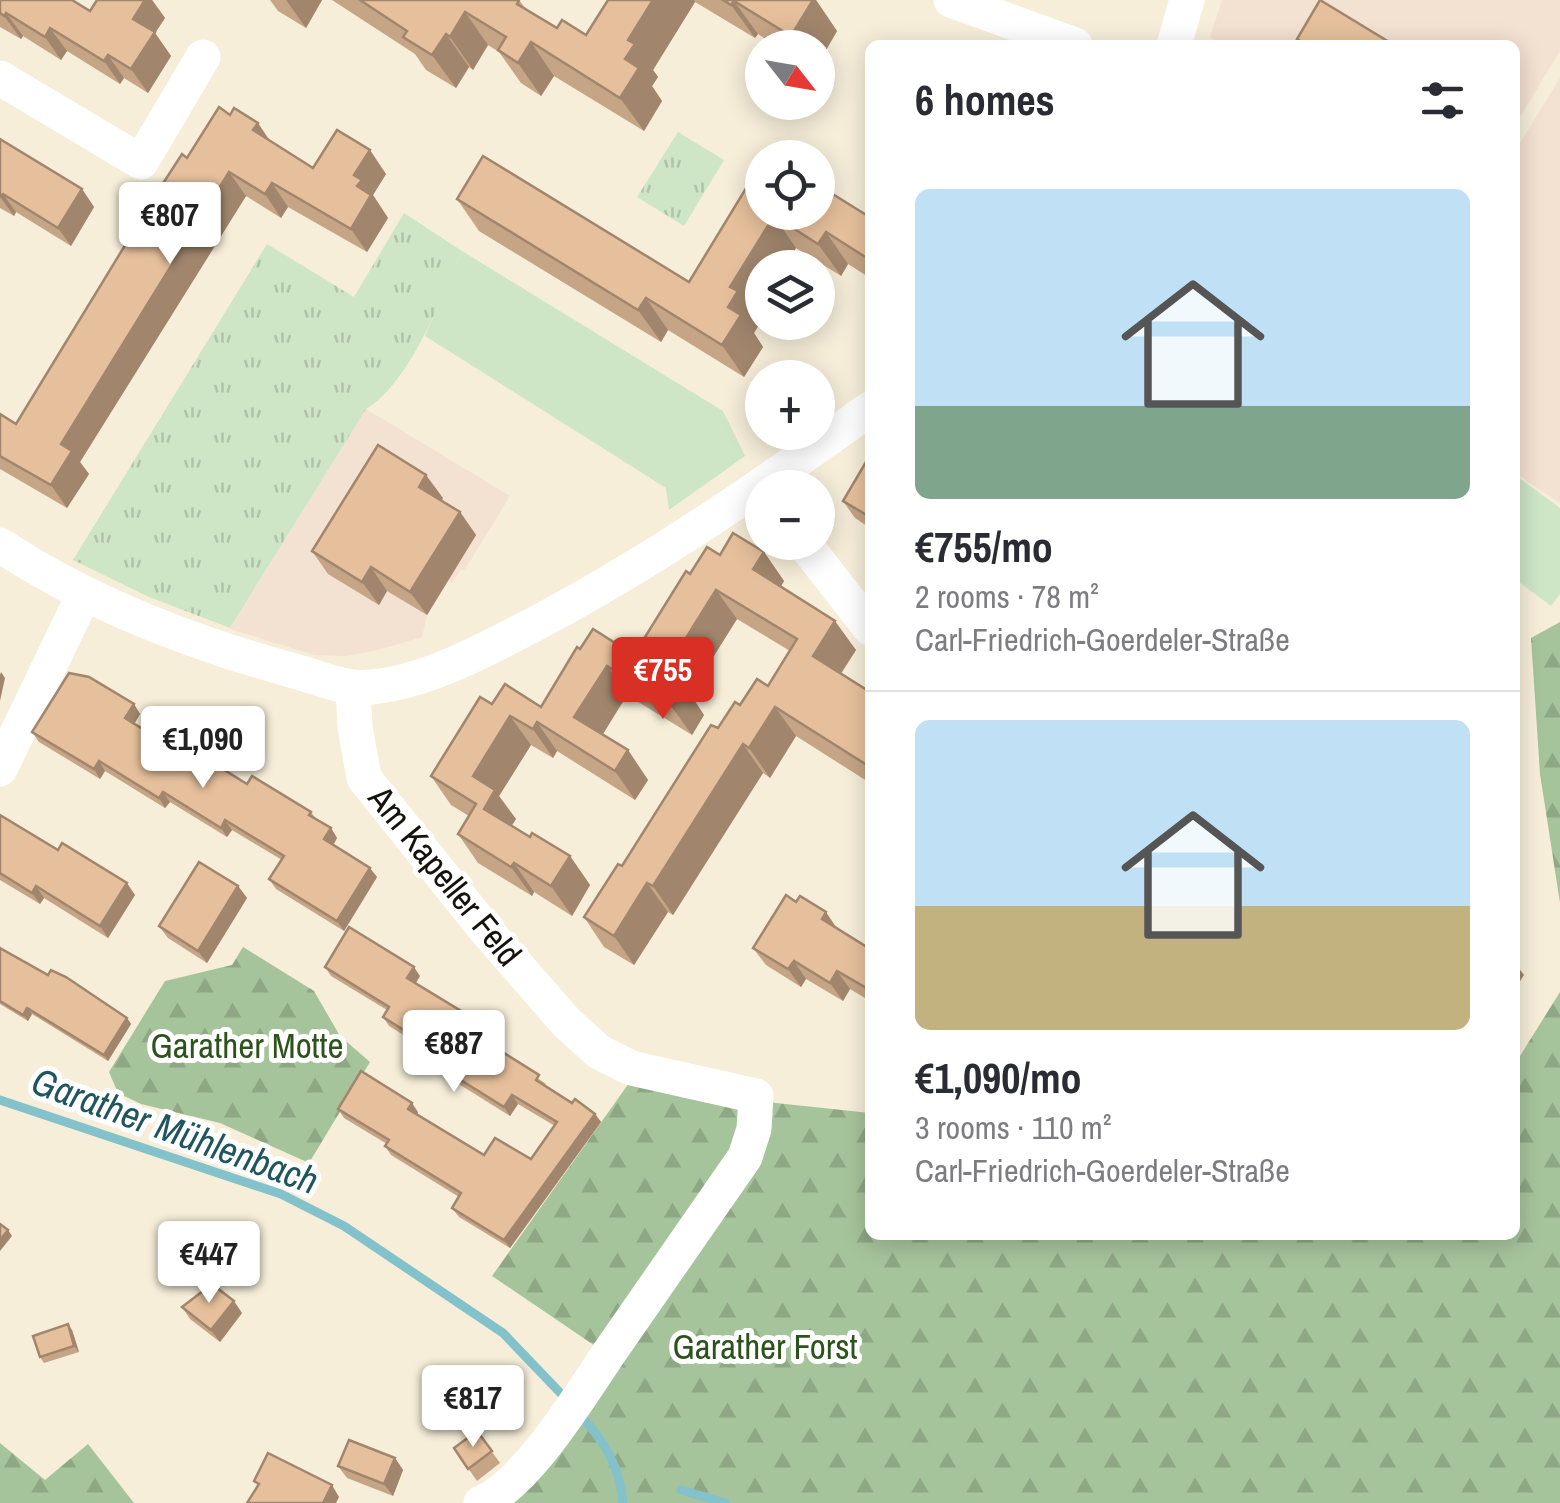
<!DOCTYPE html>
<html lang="en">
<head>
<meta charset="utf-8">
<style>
  :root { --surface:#fff; --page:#f2f2f3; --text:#2b2b33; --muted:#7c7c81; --line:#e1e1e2; --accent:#d93025 }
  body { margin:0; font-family:"Archivo Narrow",sans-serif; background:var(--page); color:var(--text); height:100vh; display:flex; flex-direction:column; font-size:38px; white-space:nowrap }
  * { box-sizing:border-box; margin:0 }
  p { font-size:32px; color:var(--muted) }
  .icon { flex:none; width:55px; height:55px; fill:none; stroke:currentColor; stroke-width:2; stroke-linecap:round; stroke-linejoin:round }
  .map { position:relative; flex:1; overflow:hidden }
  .drawer { position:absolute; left:865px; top:40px; width:655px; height:1200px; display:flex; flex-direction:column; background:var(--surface); border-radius:15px; box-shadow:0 5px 25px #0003 }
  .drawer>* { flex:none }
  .needle { width:65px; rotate:121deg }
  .controls { position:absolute; left:745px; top:30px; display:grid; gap:20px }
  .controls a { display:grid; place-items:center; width:90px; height:90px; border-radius:50%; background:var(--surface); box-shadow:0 5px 25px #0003; font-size:50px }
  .price { position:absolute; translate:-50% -85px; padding:0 22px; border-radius:10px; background:#fff; color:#222; font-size:32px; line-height:65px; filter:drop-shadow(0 2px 5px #0008) }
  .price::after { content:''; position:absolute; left:50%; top:60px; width:30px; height:22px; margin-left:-15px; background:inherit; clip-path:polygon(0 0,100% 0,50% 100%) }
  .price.active { background:var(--accent); color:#fff }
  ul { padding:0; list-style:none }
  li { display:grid; align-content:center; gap:20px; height:530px; padding:0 50px }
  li+li { border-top:2px solid var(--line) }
  li span { display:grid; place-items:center; height:310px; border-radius:15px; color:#555 }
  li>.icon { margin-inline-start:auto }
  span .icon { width:180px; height:180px; fill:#fffc; stroke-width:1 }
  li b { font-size:42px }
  h2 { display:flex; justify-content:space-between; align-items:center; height:120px; padding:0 50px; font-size:42px }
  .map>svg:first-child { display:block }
</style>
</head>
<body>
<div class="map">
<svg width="1560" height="1503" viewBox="0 0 1560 1503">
  <defs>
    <pattern id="forest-firs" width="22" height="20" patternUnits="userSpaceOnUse" patternTransform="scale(2.5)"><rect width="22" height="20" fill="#a6c49b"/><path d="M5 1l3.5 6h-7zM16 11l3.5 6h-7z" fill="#8ea784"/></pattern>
    <pattern id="park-tufts" width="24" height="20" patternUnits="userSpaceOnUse" patternTransform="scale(2.5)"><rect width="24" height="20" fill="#cee5c6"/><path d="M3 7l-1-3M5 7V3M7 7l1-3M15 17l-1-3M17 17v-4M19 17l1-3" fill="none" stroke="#b0c3a9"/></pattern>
  </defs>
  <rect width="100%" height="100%" fill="#f6eed9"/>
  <g fill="#f3e1d1">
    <path d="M 1222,0 L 1560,0 L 1560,51 L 1515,125 L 1515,45 L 1223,45 L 1210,37 Z"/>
    <path d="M 1560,78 L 1560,503 L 1515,473 L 1515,151 Z"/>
    <path d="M 366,409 L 510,496 L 465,569 L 460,571 L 452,583 L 448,581 L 427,615 L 422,637 L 378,650 L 346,656 L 315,655 L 230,629 Z"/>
  </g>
  <g fill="#cee5c6">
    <path d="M 462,251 L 723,411 L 745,456 L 669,510 L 666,488 L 425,336 Z"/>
    <path d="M 1515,475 L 1560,508 L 1560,594 L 1551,606 L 1515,579 Z"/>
  </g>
  <g fill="url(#forest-firs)">
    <path d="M 1560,622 L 1560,903 L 1540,774 L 1531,638 Z"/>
    <path d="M 243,947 L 314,991 L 340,1036 L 370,1062 L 309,1163 L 220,1123 L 141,1104 L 118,1093 L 109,1072 L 165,981 L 232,965 Z"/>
    <path d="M 1560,992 L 1560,1503 L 487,1503 L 607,1354 L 492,1276 L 634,1076 L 757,1101 L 870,1113 L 870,1235 L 1515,1235 L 1515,1064 Z"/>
    <path d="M 0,1443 L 45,1480 L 88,1444 L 134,1503 L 0,1503 Z"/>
  </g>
  <g fill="url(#park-tufts)">
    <path d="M 678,132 L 724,160 L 684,226 L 637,197 Z"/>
    <path d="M 404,213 L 462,251 C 442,297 410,383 366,409 L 230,628 L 149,597 L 73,560 L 267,244 L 354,297 Z"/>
  </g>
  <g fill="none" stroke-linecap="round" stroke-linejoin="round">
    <g stroke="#84c2cb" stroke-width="9">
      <path d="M 0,1100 L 281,1194 L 344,1226 L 503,1333 L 569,1402"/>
      <path d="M 579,1414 C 604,1440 620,1467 623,1503"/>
      <path d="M 681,1490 L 725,1503"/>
    </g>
    <g stroke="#fff" stroke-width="35">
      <path d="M 951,0 L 1075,45"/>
      <path d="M 1174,45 L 1187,0"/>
      <path d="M 0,78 L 141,162 L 203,57"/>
      <path d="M 803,542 L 870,628"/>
      <path d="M 0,545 C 89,604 195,644 298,672 C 322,679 346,690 371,687 C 427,682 484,650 533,625 C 654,561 759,488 870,409"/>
      <path d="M 353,688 L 355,727 L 364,778 L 485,929 L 566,1022 L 599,1052 L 631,1068 L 756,1096 L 754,1129 L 745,1157 C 703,1218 660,1279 618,1340 C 586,1385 530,1483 481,1503"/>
      <path d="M 0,769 L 84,594"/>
    </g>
  </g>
  <g fill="#c6a586">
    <path d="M 0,0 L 90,11 L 145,0 L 152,0 L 165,18 L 155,33 L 171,56 L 148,93 L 124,78 L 120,84 L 67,51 L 61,60 L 23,36 L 21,39 L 0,27 Z"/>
    <path d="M 270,0 L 322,0 L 306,28 L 278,11 Z"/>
    <path d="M 332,0 L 519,0 L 526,9 L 557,28 L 586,35 L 608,0 L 816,0 L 837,31 L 818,64 L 818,48 L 779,48 L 758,34 L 755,38 L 695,2 L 653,70 L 658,77 L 652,86 L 662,101 L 644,131 L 554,76 L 541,96 L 521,83 L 499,52 L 488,45 L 473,70 L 469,67 L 456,88 L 426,70 L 415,54 Z"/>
    <path d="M 0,139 L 82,189 L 94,207 L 71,246 L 16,212 L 14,216 L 0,208 Z"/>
    <path d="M 270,141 L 313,168 L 386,174 L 373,195 L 388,218 L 367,252 L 288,207 L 281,218 L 246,196 L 80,462 L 89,474 L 67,508 L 0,469 L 0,414 L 16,424 L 187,158 Z"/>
    <path d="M 818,173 L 833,194 L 868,216 L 870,214 L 870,278 L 848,264 L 841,276 L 796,248 L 755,316 L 760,323 L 754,333 L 763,347 L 744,377 L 668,330 L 661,342 L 479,231 L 457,199 L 689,282 Z"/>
    <path d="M 870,455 L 870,528 L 855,518 L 843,501 Z"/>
    <path d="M 443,498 L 442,501 L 460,512 L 476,535 L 427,615 L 387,591 L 379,605 L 328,574 L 312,551 Z"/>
    <path d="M 764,552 L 784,581 L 781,586 L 856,650 L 841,674 L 870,692 L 870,783 L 796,736 L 770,778 L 763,773 L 673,915 L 668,912 L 634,965 L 604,947 L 584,917 L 622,866 L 718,728 L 740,705 L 768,686 L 790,651 L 737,619 L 690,694 L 704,715 L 692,735 L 627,695 L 602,735 L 628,750 L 648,780 L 635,800 L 557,751 L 553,758 L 531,745 L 499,796 L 516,819 L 511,826 L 530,837 L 570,856 L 590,885 L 572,916 L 534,892 L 532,896 L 478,863 L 458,834 L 469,816 L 451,805 L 431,776 L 492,704 L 541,707 L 580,649 L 631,653 L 637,650 L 690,574 L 720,555 Z"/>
    <path d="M 134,704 L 140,714 L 134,724 L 185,755 L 311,812 L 316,819 L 331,828 L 337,838 L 333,845 L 377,877 L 344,931 L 276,889 L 269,879 L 282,860 L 232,830 L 227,837 L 170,802 L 165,808 L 105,771 L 100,779 L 39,742 L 32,732 Z"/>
    <path d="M 0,815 L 58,850 L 135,895 L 108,938 L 44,898 L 40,904 L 0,880 Z"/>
    <path d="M 238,886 L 247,898 L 207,963 L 168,938 L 159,926 Z"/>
    <path d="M 0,948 L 127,1018 L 131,1024 L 108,1061 L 32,1014 L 28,1021 L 0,1004 Z"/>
    <path d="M 753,948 L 870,949 L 870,1001 L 850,989 L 843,1001 L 806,979 L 801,987 L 766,965 Z"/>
    <path d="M 325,967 L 420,976 L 416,983 L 477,1026 L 472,1033 L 546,1084 L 545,1085 L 572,1103 L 595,1114 L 601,1122 L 510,1248 L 459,1217 L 452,1208 L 459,1197 L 391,1155 L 385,1146 L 387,1144 L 344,1118 L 338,1109 L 418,1112 L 417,1114 L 484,1155 L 531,1159 L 555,1126 L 518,1104 L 510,1116 L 446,1076 L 440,1067 L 444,1060 L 389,1026 L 383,1017 L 387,1010 L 331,976 Z"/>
    <path d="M 182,1307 L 242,1313 L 220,1342 L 190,1319 Z"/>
    <path d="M 72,1330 L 79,1352 L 44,1363 L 40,1357 Z"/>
    <path d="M 477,1431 L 500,1463 L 477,1481 L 454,1448 Z"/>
    <path d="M 395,1458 L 403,1470 L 393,1496 L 347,1478 L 338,1466 Z"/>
  </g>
  <g fill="#a1866d">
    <path d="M 145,0 L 152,0 L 165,18 L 155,33 L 171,56 L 148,93 L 131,69 L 133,19 Z"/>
    <path d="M 286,0 L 322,0 L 306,28 Z"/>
    <path d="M 653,0 L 694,0 L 695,2 L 653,70 L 658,77 L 652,86 L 662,101 L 644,131 L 620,98 L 628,40 Z"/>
    <path d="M 813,0 L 816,0 L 837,31 L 818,64 L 818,48 L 799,48 L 791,36 Z"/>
    <path d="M 734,1 L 758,34 L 755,38 L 731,5 Z"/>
    <path d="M 465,12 L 488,45 L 473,70 L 450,37 Z"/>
    <path d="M 6,13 L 23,36 L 21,39 L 4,16 Z"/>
    <path d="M 50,28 L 67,51 L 61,60 L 45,37 Z"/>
    <path d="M 446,34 L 469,67 L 456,88 L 432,55 Z"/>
    <path d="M 531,42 L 554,76 L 541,96 L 518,63 Z"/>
    <path d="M 108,55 L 124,78 L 120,84 L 104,61 Z"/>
    <path d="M 258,123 L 274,147 L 253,130 Z"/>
    <path d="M 370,150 L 386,174 L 373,195 L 388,218 L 367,252 L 351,229 L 357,186 L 354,175 Z"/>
    <path d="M 229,172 L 246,196 L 80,462 L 89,474 L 67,508 L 51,485 L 61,444 Z"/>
    <path d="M 818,173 L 837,200 L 818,193 Z"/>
    <path d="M 272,183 L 288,207 L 281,218 L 265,194 Z"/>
    <path d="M 82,189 L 94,207 L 71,246 L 58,228 Z"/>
    <path d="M 3,194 L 16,212 L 14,216 L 1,198 Z"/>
    <path d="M 774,216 L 796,248 L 784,268 L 762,268 L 762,303 L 755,316 L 760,323 L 754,333 L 763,347 L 744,377 L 722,345 L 730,287 Z"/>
    <path d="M 826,232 L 848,264 L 841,276 L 818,244 Z"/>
    <path d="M 646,298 L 668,330 L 661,342 L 638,310 Z"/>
    <path d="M 426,475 L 443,498 L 436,510 L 419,487 Z"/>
    <path d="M 460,512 L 476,535 L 427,615 L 410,592 Z"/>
    <path d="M 764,552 L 784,581 L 774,598 L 753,569 Z"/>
    <path d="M 371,567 L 387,591 L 379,605 L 362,582 Z"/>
    <path d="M 716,590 L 737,619 L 690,694 L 704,715 L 692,735 L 671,706 L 664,673 Z"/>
    <path d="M 835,621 L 856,650 L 833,685 L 813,656 Z"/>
    <path d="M 607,666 L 627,695 L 595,747 L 574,717 Z"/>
    <path d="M 1,672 L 5,678 L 0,701 L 0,675 Z"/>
    <path d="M 134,704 L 140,714 L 132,728 L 125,718 Z"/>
    <path d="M 775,707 L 796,736 L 770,778 L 749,748 Z"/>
    <path d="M 510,716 L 531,745 L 499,796 L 516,819 L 504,838 L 484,809 L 473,776 Z"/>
    <path d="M 537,722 L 557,751 L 553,758 L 533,729 Z"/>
    <path d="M 743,744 L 763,773 L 673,915 L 653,886 Z"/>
    <path d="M 628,750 L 648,780 L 635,800 L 615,771 Z"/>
    <path d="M 99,761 L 105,771 L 100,779 L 94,769 Z"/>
    <path d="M 163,792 L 170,802 L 165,808 L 159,798 Z"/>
    <path d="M 225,820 L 232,830 L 227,837 L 221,828 Z"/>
    <path d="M 331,828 L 337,838 L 331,849 L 324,839 Z"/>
    <path d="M 570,856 L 590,885 L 572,916 L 551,886 Z"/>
    <path d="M 514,863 L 534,892 L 532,896 L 511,867 Z"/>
    <path d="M 370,868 L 377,877 L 344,931 L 337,921 Z"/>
    <path d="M 127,883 L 135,895 L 108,938 L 100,926 Z"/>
    <path d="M 647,883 L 668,912 L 634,965 L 614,936 Z"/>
    <path d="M 36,886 L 44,898 L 40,904 L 32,893 Z"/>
    <path d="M 238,886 L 247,898 L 207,963 L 198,951 Z"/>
    <path d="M 826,912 L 838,930 L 822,919 Z"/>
    <path d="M 794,961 L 806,979 L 801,987 L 788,969 Z"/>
    <path d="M 1515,963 L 1524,975 L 1515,989 Z"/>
    <path d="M 414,967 L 420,976 L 413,987 L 407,978 Z"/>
    <path d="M 837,971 L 850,989 L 843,1001 L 830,983 Z"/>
    <path d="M 27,1008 L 32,1014 L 28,1021 L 23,1015 Z"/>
    <path d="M 471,1017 L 477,1026 L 470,1037 L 464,1028 Z"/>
    <path d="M 127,1018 L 131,1024 L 108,1061 L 104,1055 Z"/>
    <path d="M 512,1095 L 518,1104 L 510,1116 L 504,1107 Z"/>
    <path d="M 412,1103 L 418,1112 L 415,1118 L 408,1109 Z"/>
    <path d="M 595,1114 L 601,1122 L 510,1248 L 504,1240 Z"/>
    <path d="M 8,1230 L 12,1236 L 0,1251 L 0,1240 Z"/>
    <path d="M 234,1301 L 242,1313 L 220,1342 L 211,1330 Z"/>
    <path d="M 68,1324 L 72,1330 L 79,1352 L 74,1346 Z"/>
    <path d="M 395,1458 L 403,1470 L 393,1496 L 384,1484 Z"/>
    <path d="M 332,1485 L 339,1497 L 336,1503 L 323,1503 Z"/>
  </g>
  <g fill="#e6c09c" stroke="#a1866d" stroke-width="2.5">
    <path d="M 0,0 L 72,0 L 90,11 L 97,0 L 145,0 L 133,19 L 155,32 L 131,69 L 108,55 L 104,61 L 50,28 L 45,37 L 6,13 L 4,16 L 0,13 Z"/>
    <path d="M 360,0 L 519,0 L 517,4 L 557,28 L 562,20 L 586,35 L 608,0 L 653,0 L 628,40 L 635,44 L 625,59 L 639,68 L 620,98 L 531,42 L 518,63 L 498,50 L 506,37 L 465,12 L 450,37 L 446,34 L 432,55 L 403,37 L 407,31 Z"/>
    <path d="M 723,0 L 813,0 L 791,36 L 734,1 L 731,5 Z"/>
    <path d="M 1320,0 L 1394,45 L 1307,45 L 1297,39 Z"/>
    <path d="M 219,107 L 230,115 L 234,108 L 258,123 L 253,130 L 313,168 L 337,130 L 370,150 L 354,175 L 362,180 L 357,186 L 371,195 L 351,229 L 272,183 L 265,194 L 229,172 L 61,444 L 72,451 L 51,485 L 0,456 L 0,414 L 16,424 L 160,188 L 182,154 L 187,158 Z"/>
    <path d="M 0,139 L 82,189 L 58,228 L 3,194 L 0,197 Z"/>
    <path d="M 770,150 L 781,158 L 765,158 Z"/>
    <path d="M 483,156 L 689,282 L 762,162 L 762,212 L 818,212 L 818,185 L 868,216 L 870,214 L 870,260 L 826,232 L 818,244 L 774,216 L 730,287 L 738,291 L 728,307 L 741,315 L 722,345 L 646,298 L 638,310 L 457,199 Z"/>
    <path d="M 378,445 L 426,475 L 419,487 L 460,512 L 410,592 L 371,567 L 362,582 L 312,551 Z"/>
    <path d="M 870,455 L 870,517 L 843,501 Z"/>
    <path d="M 733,533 L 764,552 L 753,569 L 835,621 L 813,656 L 870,692 L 870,767 L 775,707 L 749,748 L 743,744 L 653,886 L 647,883 L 614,936 L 584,917 L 618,864 L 622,866 L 711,725 L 718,728 L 735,702 L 740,705 L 757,679 L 768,686 L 797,639 L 716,590 L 664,673 L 684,686 L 671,706 L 607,666 L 574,717 L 628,750 L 615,771 L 537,722 L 533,729 L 510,716 L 473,776 L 495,790 L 484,809 L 530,837 L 532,833 L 570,856 L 551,886 L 514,863 L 511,867 L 458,834 L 476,804 L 431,776 L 480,697 L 492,704 L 505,684 L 541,707 L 577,647 L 580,649 L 593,629 L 631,653 L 634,649 L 637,650 L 686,571 L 690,574 L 707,547 L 720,555 Z"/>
    <path d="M 69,673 L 89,677 L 134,704 L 125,718 L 185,755 L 189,748 L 247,784 L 252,776 L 311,812 L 309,815 L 331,828 L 324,839 L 370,868 L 337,921 L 269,879 L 284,856 L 225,820 L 221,828 L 163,792 L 159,798 L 99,761 L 94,769 L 32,732 Z"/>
    <path d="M 0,815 L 58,850 L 62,843 L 127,883 L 100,926 L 36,886 L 32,893 L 0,873 Z"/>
    <path d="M 199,862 L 238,886 L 198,951 L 159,926 Z"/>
    <path d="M 786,895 L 796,902 L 800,896 L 826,912 L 822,919 L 870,949 L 870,990 L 837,971 L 830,983 L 794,961 L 788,969 L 753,948 Z"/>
    <path d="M 349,927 L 414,967 L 407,978 L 471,1017 L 464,1028 L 539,1075 L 536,1080 L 572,1103 L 575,1099 L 595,1114 L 504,1240 L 452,1208 L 461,1193 L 385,1146 L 389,1140 L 338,1109 L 361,1071 L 412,1103 L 408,1109 L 484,1155 L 495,1138 L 531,1159 L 557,1122 L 512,1095 L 504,1107 L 440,1067 L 446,1057 L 383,1017 L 389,1007 L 325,967 Z"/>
    <path d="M 0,948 L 48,975 L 51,970 L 66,977 L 127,1018 L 104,1055 L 27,1008 L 23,1015 L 0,1001 Z"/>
    <path d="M 0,1224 L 8,1230 L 0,1240 Z"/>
    <path d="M 212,1284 L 234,1301 L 211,1330 L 182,1307 Z"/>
    <path d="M 68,1324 L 74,1346 L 40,1357 L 33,1336 Z"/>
    <path d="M 477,1431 L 492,1451 L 468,1469 L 454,1448 Z"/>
    <path d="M 349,1440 L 395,1458 L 384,1484 L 338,1466 Z"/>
    <path d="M 268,1453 L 332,1485 L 323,1503 L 247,1503 L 259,1484 L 254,1481 Z"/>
  </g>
  <g text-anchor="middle" stroke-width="10" stroke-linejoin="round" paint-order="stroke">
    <g font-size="35" fill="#15120b" stroke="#fff">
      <text transform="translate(445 876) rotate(51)" y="12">Am Kapeller Feld</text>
    </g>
    <g font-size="35" fill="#2c531b" stroke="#fff">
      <text x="247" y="1058">Garather Motte</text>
      <text x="765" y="1359">Garather Forst</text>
    </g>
    <g font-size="38" font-style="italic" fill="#1f555c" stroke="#fff">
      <text transform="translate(175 1131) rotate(20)" y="13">Garather Mühlenbach</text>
    </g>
  </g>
</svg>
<div class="controls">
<a><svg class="needle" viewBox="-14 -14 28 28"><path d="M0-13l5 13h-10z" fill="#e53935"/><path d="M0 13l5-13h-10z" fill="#7c7c81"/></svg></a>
<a><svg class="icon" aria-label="locate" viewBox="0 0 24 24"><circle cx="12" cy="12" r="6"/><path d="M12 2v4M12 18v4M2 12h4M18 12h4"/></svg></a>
<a><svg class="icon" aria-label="layers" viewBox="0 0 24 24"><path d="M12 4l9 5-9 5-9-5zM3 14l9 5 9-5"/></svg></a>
<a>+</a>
<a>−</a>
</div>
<b class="price" style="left:170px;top:267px">€807</b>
<b class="price active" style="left:663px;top:722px">€755</b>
<b class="price" style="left:203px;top:791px">€1,090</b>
<b class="price" style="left:454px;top:1095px">€887</b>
<b class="price" style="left:209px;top:1306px">€447</b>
<b class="price" style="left:473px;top:1450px">€817</b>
<section class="drawer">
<h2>6 homes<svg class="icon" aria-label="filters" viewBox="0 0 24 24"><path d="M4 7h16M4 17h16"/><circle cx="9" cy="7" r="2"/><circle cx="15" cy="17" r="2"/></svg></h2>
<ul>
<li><span style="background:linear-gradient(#bfe0f5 70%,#7fa58c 0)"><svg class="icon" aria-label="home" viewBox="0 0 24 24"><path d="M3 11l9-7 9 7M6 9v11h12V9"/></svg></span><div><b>€755/mo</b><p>2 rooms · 78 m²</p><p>Carl-Friedrich-Goerdeler-Straße</p></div></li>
<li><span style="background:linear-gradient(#bfe0f5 60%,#c2b280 0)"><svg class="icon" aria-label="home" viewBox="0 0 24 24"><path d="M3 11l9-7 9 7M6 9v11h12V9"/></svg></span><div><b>€1,090/mo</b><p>3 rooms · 110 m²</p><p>Carl-Friedrich-Goerdeler-Straße</p></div></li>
</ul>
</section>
</div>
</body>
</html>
